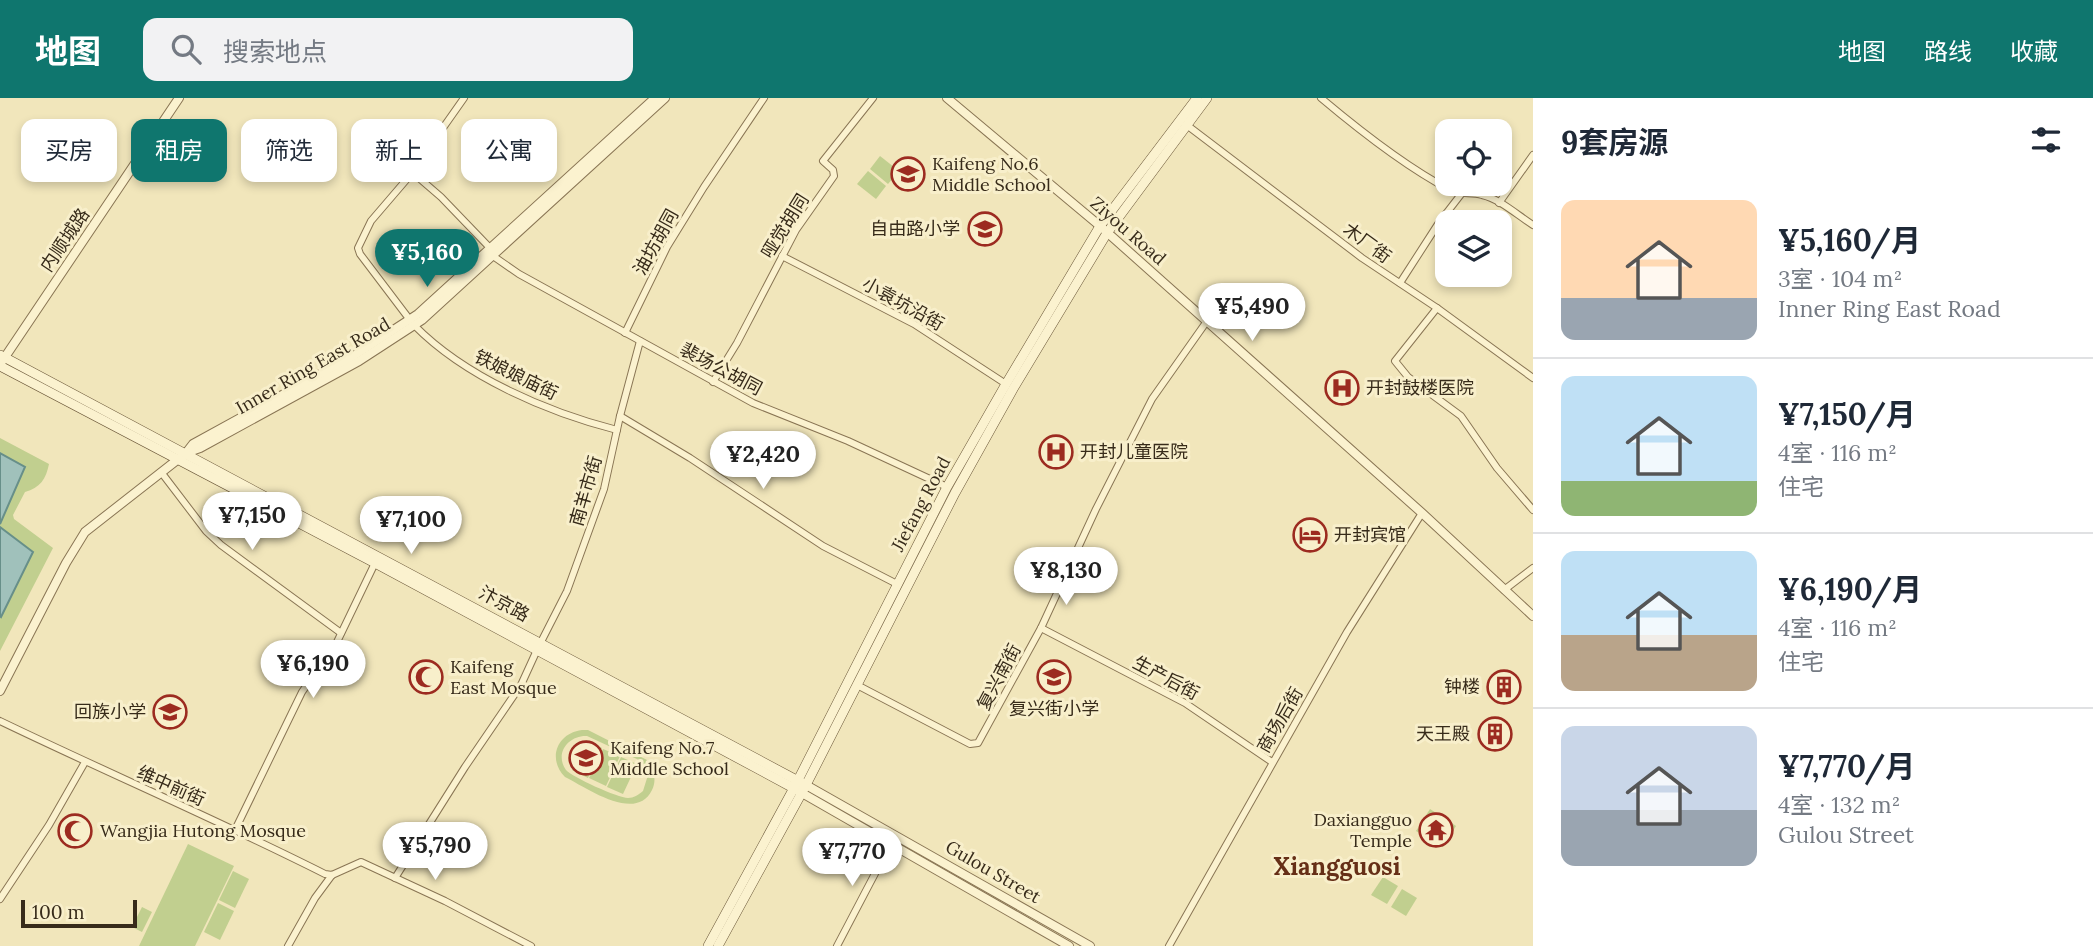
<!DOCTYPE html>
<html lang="zh">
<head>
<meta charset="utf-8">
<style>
  :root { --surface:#fff; --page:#f2f2f3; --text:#1f2937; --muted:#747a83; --line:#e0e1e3; --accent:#0f766e }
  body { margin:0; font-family:Lora,"Noto Sans SC",serif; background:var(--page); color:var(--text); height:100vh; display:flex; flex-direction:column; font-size:26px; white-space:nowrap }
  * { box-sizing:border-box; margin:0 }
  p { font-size:23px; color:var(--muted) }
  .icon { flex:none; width:38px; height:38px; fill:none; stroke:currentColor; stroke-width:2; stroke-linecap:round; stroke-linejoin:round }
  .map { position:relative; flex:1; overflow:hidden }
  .panel { display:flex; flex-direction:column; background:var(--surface); width:560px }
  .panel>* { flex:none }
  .guide { position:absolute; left:21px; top:21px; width:665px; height:63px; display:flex; gap:14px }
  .buttons { position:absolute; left:1435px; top:21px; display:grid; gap:14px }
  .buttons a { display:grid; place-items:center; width:77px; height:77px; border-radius:14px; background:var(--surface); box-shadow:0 4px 10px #0003; font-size:35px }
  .scale { position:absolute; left:21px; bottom:18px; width:116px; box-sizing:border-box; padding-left:7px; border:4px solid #372b1a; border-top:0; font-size:19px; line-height:24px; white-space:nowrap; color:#372b1a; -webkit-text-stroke:5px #f8efcb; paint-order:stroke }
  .price { position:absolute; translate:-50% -60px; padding:0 16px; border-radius:24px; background:#fff; color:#222; font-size:23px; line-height:46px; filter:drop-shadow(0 2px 4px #0008) }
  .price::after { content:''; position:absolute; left:50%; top:42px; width:21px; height:16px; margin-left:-10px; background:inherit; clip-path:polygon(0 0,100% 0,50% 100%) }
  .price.selected { background:var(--accent); color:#fff }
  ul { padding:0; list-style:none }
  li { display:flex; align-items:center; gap:21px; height:175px; padding:0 28px }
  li+li { border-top:2px solid var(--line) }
  li span { display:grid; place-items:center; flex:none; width:196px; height:140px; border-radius:14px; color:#555 }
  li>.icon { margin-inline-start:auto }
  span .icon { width:84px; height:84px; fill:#fffc; stroke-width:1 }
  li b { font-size:30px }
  h2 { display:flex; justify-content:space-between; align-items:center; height:84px; padding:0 28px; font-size:30px }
  .chip { padding:0 24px; border-radius:14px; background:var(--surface); box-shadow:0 4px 10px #0003; font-size:24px; line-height:63px }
  .chip.selected { background:var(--accent); color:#fff }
  header { display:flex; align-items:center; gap:42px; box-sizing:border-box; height:98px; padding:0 35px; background:var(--accent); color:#fff }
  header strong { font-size:33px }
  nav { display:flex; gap:38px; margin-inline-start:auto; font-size:24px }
  .search { width:490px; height:63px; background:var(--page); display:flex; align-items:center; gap:18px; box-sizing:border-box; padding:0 24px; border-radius:14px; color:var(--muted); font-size:26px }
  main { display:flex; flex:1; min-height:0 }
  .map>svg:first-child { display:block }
</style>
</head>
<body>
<header>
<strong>地图</strong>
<div class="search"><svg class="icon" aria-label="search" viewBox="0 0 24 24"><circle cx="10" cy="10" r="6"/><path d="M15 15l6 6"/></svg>搜索地点</div>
<nav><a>地图</a><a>路线</a><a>收藏</a></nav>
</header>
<main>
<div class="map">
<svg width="1533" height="848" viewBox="0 0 1533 848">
  <rect width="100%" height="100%" fill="#f1e6bb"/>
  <g fill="#c1cf8f" fill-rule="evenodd">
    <path d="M 880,58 L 899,73 L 888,86 L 870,71 Z"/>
    <path d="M 868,73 L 886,88 L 876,101 L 857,86 Z"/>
    <path d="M 0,340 L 49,366 C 46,381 40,390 25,394 L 13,417 L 14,421 L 53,450 L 0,553 Z"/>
    <path d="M 582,632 L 588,632 L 647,662 C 654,671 657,682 652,692 C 636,725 587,690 565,679 C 547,661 557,635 582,632 ZM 587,638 L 639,662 L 648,677 L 643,693 C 638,697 634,700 628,700 C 618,700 572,679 566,672 C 554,655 569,637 587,638 Z"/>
    <path d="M 586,642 L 602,650 L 588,680 L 572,672 Z"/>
    <path d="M 603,651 L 620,658 L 606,688 L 589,680 Z"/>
    <path d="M 621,659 L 637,666 L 623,696 L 607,689 Z"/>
    <path d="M 1430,711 L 1441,718 L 1427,740 L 1416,733 Z"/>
    <path d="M 1446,721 L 1456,728 L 1443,749 L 1432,743 Z"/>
    <path d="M 188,746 L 234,768 L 195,848 L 139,848 Z"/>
    <path d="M 233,773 L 249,781 L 235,810 L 219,802 Z"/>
    <path d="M 1383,779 L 1398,788 L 1387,806 L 1371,797 Z"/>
    <path d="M 1402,791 L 1417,800 L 1406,818 L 1391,809 Z"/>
    <path d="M 218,805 L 234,813 L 220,842 L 204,834 Z"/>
    <path d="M 142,809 L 152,814 L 142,834 L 132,829 Z"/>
  </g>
  <g fill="#a0c1bb" stroke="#678f89" stroke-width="2">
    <path d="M 0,355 L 25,369 L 0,426 Z"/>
    <path d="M 0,429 L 33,454 L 1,519 L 0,518 Z"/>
  </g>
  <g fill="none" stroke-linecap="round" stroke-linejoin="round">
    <defs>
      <g id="minor">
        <path d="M 1321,0 C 1359,32 1406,69 1450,92 C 1460,97 1471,94 1482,97 C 1500,101 1517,117 1533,127"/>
        <path d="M 1188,28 L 1362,160 L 1437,210 L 1533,280"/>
        <path d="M 412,74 L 441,99 L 491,151"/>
        <path d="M 1499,105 L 1533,57"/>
        <path d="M 493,158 L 519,176 L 753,305 L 848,343 L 947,389"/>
        <path d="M 782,158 L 914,226 L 1006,286"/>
        <path d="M 1400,185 L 1438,126 L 1462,95"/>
        <path d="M 1437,210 L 1395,263 L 1408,279 L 1461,318 L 1497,370 L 1533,412"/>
        <path d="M 410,222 L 360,156 L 358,150 L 371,123 L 407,81 L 464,0"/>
        <path d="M 414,227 C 465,279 547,314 617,332"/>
        <path d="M 625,235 L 667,149 L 704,89 L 764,0"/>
        <path d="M 713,284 L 737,245 L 796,132 L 834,78 L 833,72 L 823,63 L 873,0"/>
        <path d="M 620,318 L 690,360 L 823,448 L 897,486"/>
        <path d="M 161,374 L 206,433 L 221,447 L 341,535"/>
        <path d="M 1504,492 L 1533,470"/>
        <path d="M 1041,530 L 1185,605 L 1272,664"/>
        <path d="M 541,544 L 567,493 L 604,391 L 620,318 L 640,243"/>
        <path d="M 857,587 L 970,646 L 978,645 L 1041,530 L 1096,411 L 1152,301 L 1207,223"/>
        <path d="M 0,623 C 108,675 218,722 325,776 L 332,777"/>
        <path d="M 235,732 L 302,594 L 337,544 L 375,465"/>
        <path d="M 332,777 L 361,764 L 445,803 L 531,848"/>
        <path d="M 395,780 L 465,669 L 521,587 L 537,552"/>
        <path d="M 0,801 L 49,727 L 85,664"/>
        <path d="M 288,848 L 315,800 L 332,777"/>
        <path d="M 837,848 L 891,745"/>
        <path d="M 1169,848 L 1347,534 L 1422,415"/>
      </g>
      <g id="tertiary">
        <path d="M 947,0 L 1100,128 L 1422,415 L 1533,518"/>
        <path d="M 1,265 L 179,0"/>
        <path d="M 186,355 L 200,350 L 359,263 L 422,222 L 665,0"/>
        <path d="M 0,593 L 66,465 L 85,434 L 186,355 L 193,346 L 355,257 L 418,216 L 655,0"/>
        <path d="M 806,687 L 1090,848"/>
        <path d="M 802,695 L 1069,848"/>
      </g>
      <g id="secondary">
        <path d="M 0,257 L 802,685"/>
        <path d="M 0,268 L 375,465 L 799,693"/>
        <path d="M 708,848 L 794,690 L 947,389 L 1006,286 L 1100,128 L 1197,0"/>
        <path d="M 718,848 L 806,687 L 955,395 L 1013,291 L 1107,135 L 1207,0"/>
      </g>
    </defs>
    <use href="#minor" stroke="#897554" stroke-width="8"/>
    <use href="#tertiary" stroke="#897554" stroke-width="10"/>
    <use href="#secondary" stroke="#6a5638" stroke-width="10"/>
    <use href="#minor" stroke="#fbf2cf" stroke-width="6"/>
    <use href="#tertiary" stroke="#fbf2cf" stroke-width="8"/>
    <use href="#secondary" stroke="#fbf2cf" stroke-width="9"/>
  </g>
  <defs>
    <symbol id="school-ring" viewBox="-11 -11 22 22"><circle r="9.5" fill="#f8efcb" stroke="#9c2b20" stroke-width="1.5"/><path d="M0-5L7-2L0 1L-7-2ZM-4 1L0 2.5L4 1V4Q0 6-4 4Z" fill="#9c2b20"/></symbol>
    <symbol id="hospital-ring" viewBox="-11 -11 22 22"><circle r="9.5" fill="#f8efcb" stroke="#9c2b20" stroke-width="1.5"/><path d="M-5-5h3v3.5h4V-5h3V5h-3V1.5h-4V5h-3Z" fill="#9c2b20"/></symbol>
    <symbol id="hotel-ring" viewBox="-11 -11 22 22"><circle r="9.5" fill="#f8efcb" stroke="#9c2b20" stroke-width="1.5"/><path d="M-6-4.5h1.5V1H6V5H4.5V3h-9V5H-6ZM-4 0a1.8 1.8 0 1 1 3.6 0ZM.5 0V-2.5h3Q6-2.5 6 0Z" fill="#9c2b20"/></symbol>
    <symbol id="mosque-ring" viewBox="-11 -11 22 22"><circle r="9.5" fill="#f8efcb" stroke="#9c2b20" stroke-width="1.5"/><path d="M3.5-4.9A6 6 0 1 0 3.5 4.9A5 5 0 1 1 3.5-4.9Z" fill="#9c2b20"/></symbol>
    <symbol id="building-ring" viewBox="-11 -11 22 22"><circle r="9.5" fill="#f8efcb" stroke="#9c2b20" stroke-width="1.5"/><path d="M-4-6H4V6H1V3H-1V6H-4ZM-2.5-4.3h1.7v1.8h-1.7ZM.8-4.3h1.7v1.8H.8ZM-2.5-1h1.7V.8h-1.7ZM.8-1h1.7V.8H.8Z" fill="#9c2b20"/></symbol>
    <symbol id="temple-ring" viewBox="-11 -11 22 22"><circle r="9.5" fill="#f8efcb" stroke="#9c2b20" stroke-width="1.5"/><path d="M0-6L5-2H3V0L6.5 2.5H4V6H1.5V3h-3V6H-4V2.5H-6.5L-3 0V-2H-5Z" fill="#9c2b20"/></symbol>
  </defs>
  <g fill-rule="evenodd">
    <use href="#school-ring" x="889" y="57" width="38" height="38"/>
    <use href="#school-ring" x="966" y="112" width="38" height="38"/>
    <use href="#hospital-ring" x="1323" y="271" width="38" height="38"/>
    <use href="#hospital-ring" x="1037" y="335" width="38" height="38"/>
    <use href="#hotel-ring" x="1291" y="418" width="38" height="38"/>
    <use href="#mosque-ring" x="407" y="560" width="38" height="38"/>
    <use href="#school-ring" x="1035" y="560" width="38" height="38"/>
    <use href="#building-ring" x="1485" y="570" width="38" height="38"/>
    <use href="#school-ring" x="151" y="595" width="38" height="38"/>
    <use href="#building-ring" x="1476" y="617" width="38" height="38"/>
    <use href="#school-ring" x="567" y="641" width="38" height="38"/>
    <use href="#temple-ring" x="1417" y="713" width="38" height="38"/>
    <use href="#mosque-ring" x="56" y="714" width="38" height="38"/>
  </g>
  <g text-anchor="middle" stroke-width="6" stroke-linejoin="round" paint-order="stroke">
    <g font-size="18" fill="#372b1a" stroke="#f8efcb" text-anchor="start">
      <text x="932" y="72">Kaifeng No.6<tspan x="932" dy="21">Middle School</tspan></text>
      <text x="960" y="137" text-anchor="end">自由路小学</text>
      <text x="1366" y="296">开封鼓楼医院</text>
      <text x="1080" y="360">开封儿童医院</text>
      <text x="1334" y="443">开封宾馆</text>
      <text x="450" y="575">Kaifeng<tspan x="450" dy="21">East Mosque</tspan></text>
      <text x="1480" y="595" text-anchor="end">钟楼</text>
      <text x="1054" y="617" text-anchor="middle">复兴街小学</text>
      <text x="146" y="620" text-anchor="end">回族小学</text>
      <text x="1470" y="642" text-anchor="end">天王殿</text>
      <text x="610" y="656">Kaifeng No.7<tspan x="610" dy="21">Middle School</tspan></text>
      <text x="1412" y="728" text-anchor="end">Daxiangguo<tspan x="1412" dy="21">Temple</tspan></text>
      <text x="100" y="739">Wangjia Hutong Mosque</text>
    </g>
    <g font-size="18" fill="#372b1a" stroke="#f8efcb">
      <text transform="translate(785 128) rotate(-58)" y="6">哑觉胡同</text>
      <text transform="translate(1128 133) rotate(41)" y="6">Ziyou Road</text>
      <text transform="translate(65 142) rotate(-56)" y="6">内顺城路</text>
      <text transform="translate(656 144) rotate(-61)" y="6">油坊胡同</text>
      <text transform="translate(1367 145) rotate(36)" y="6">木厂街</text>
      <text transform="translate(903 206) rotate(29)" y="6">小袁坑沿街</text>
      <text transform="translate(313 268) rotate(-30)" y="6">Inner Ring East Road</text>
      <text transform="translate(721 271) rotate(28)" y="6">裴场公胡同</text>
      <text transform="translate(516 277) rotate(26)" y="6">铁娘娘庙街</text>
      <text transform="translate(586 393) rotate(-74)" y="6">南羊市街</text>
      <text transform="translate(921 406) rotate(-62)" y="6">Jiefang Road</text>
      <text transform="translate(504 506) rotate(28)" y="6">汴京路</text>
      <text transform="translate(999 579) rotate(-62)" y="6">复兴南街</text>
      <text transform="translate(1166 580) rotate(28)" y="6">生产后街</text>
      <text transform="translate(1280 622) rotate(-60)" y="6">商场后街</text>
      <text transform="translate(171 688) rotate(24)" y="6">维中前街</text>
      <text transform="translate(993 774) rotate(30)" y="6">Gulou Street</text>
    </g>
    <g font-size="24" font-weight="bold" fill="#662f17" stroke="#f8efcb">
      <text x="1337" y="777">Xiangguosi</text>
    </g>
  </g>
</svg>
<div class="buttons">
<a><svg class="icon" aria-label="locate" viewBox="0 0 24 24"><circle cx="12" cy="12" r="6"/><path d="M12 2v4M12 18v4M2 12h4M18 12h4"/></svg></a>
<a><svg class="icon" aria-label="layers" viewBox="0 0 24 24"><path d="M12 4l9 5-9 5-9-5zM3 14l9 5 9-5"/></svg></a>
</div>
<div class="scale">100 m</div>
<b class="price selected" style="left:427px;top:191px">¥5,160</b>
<b class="price" style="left:1252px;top:245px">¥5,490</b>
<b class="price" style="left:763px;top:393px">¥2,420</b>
<b class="price" style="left:252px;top:454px">¥7,150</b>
<b class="price" style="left:411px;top:458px">¥7,100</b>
<b class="price" style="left:1066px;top:509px">¥8,130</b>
<b class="price" style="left:313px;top:602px">¥6,190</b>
<b class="price" style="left:435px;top:784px">¥5,790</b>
<b class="price" style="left:852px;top:790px">¥7,770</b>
<div class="guide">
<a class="chip">买房</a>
<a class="chip selected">租房</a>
<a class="chip">筛选</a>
<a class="chip">新上</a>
<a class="chip">公寓</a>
</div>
</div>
<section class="panel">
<h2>9套房源<svg class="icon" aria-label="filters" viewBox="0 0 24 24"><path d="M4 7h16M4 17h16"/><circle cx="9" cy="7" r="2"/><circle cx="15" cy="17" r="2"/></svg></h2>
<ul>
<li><span style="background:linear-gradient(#ffd9b3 70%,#9aa5b1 0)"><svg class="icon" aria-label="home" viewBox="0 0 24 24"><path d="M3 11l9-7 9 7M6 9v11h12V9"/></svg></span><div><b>¥5,160/月</b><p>3室 · 104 m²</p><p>Inner Ring East Road</p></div></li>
<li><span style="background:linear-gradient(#bfe0f5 75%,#8fb573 0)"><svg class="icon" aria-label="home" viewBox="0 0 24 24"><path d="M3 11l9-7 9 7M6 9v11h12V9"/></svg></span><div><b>¥7,150/月</b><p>4室 · 116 m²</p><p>住宅</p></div></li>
<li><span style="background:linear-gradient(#bfe0f5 60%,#b9a48a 0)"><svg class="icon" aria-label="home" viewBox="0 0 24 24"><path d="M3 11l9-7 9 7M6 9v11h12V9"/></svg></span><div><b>¥6,190/月</b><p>4室 · 116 m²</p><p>住宅</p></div></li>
<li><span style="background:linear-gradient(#c9d6e8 60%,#9aa5b1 0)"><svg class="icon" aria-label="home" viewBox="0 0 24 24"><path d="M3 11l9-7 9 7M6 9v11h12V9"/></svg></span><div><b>¥7,770/月</b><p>4室 · 132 m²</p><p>Gulou Street</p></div></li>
</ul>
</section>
</main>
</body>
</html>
